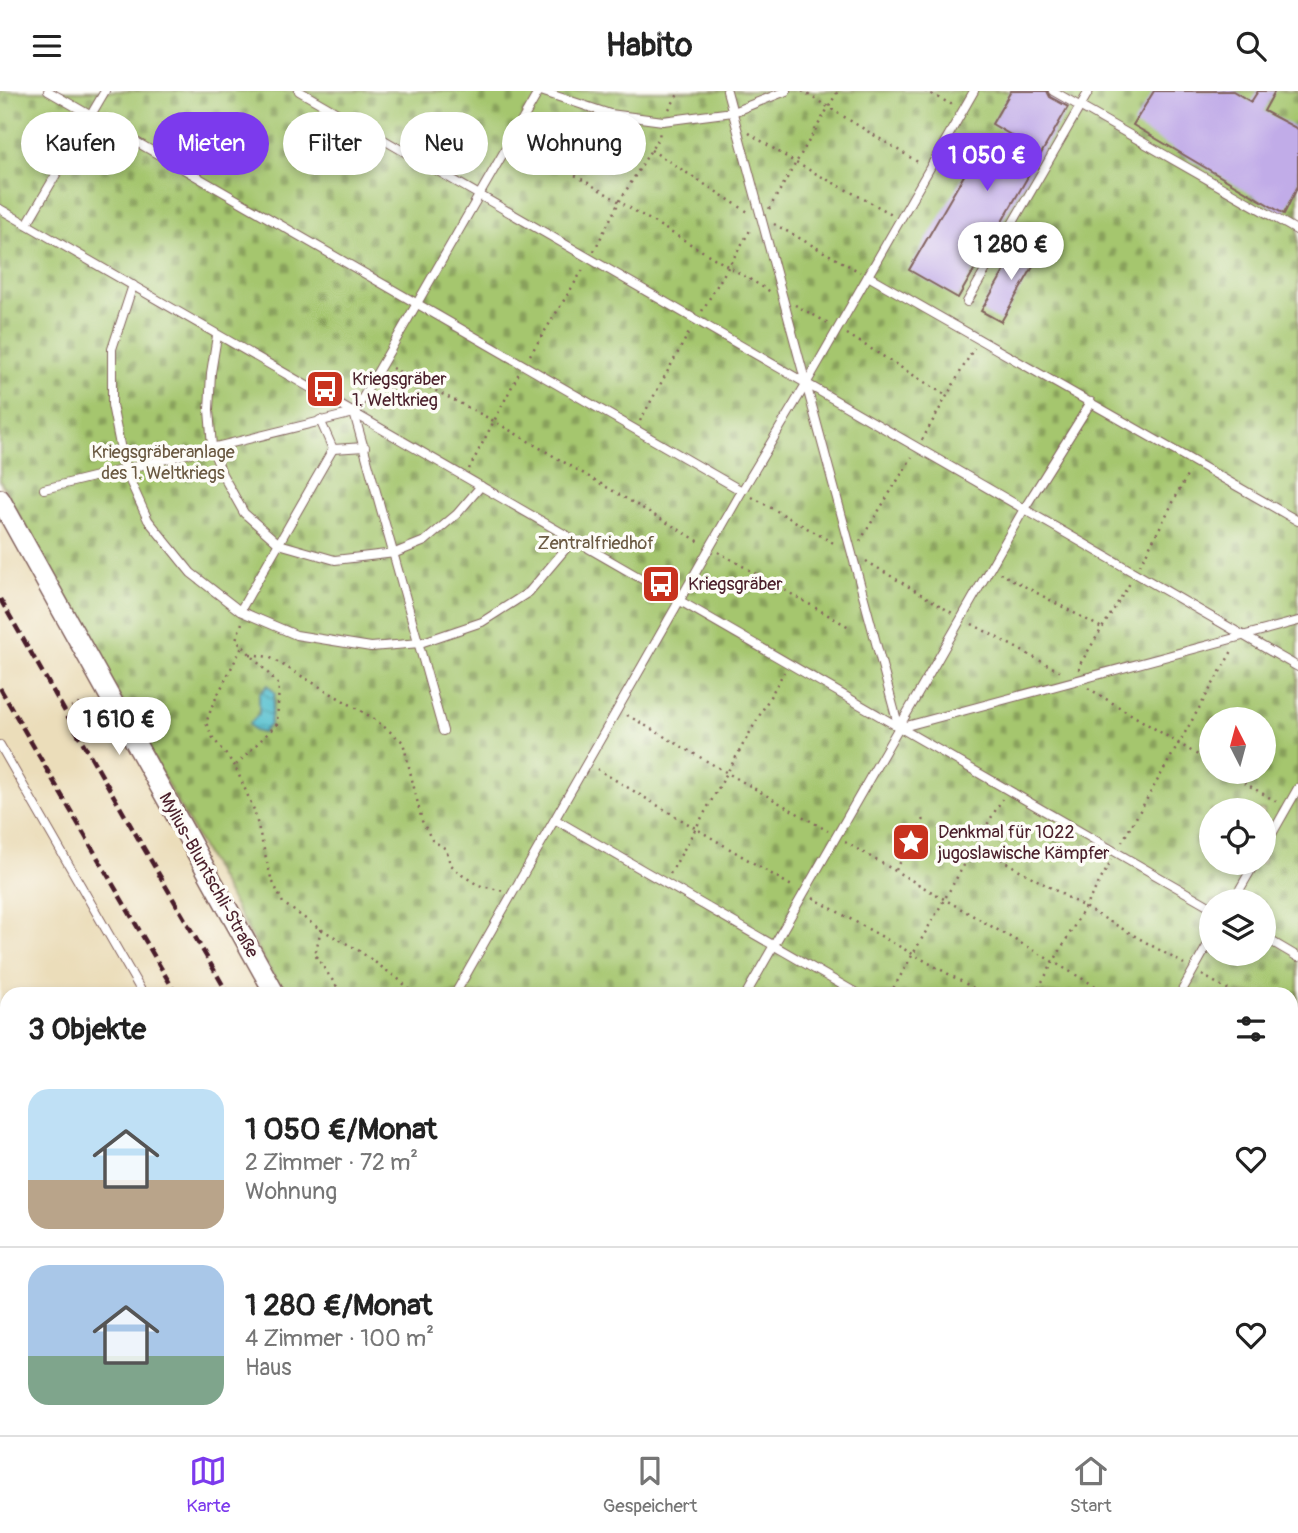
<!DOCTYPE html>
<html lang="de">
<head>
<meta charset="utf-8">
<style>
  :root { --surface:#fff; --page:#f6f6f6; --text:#222; --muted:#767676; --line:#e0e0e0; --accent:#7c3aed }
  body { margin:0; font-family:Pangolin,sans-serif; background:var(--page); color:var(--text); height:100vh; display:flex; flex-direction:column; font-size:26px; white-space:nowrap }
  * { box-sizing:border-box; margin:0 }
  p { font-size:23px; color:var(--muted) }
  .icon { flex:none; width:38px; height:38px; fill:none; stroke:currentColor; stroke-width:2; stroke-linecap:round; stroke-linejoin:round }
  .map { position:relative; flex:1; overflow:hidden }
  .panel { position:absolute; left:0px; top:896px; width:1298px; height:448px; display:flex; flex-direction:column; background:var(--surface); border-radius:21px 21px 0 0; box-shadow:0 4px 10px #0003 }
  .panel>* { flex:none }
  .banner { position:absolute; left:21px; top:21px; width:700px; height:63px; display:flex; gap:14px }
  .needle { width:46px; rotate:354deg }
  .controls { position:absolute; left:1199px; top:616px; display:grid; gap:14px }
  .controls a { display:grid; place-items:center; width:77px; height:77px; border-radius:50%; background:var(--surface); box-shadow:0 4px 10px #0003; font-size:35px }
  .price { position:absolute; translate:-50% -60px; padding:0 16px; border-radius:24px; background:#fff; color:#222; font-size:23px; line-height:46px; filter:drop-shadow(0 2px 4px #0008) }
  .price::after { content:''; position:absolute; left:50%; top:42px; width:21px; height:16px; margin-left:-10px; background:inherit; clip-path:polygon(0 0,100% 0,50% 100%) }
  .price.current { background:var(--accent); color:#fff }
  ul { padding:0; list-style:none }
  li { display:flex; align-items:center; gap:21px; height:175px; padding:0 28px }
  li+li { border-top:2px solid var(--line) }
  li span { display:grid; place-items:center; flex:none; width:196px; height:140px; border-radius:21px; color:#555 }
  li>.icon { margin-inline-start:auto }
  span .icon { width:84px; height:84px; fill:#fffc; stroke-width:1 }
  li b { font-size:30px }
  h2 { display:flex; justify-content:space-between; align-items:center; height:84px; padding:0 28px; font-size:30px }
  .tag { padding:0 24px; border-radius:32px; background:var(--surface); box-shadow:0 4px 10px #0003; font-size:24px; line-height:63px }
  .tag.current { background:var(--accent); color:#fff }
  header { display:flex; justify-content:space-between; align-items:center; height:91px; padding:0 28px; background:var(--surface); font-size:32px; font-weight:800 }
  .menu { display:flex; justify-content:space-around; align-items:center; height:98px; border-top:2px solid var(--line); background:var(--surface); font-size:19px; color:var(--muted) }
  .menu a { display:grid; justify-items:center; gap:4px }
  .menu .current { color:var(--accent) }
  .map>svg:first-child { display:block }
</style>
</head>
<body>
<header><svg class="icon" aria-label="menu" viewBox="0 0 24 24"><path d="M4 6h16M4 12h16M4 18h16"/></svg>Habito<svg class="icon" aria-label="search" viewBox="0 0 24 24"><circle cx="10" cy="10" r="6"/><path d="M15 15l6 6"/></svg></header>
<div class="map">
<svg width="1298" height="1344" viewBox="0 0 1298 1344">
  <defs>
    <pattern id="cemetery-stones" width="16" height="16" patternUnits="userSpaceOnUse" patternTransform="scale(1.75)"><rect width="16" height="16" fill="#a5c66e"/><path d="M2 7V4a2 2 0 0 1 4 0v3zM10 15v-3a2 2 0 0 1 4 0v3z" fill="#88a05b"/></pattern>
    <pattern id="water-waves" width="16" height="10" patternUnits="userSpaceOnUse" patternTransform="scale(1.75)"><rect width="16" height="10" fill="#54c0cf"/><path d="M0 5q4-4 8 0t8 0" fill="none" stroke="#489ba8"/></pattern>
  </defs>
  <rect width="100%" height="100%" fill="#fdfcf7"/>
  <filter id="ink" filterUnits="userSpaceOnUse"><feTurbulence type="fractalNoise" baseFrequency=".0143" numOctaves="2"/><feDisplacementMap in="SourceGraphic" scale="14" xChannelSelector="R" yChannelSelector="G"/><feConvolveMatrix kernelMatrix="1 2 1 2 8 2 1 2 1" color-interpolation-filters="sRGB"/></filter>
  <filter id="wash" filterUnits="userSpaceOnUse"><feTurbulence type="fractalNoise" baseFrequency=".00686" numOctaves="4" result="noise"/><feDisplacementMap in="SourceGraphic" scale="28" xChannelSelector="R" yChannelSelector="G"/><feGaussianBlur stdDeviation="1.57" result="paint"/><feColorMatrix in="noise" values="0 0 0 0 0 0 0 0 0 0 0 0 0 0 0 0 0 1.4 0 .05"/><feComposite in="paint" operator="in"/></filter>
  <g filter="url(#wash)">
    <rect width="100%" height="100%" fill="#ebddba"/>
    <path fill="url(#cemetery-stones)" stroke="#78724c" stroke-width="2" fill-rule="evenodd" d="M 0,0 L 1298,0 L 1298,1344 L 725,1344 L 710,1337 L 1292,1337 L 1292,903 L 283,903 L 0,390 ZM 1211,628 L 1264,628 L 1264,681 L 1211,681 ZM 1211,719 L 1264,719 L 1264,772 L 1211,772 ZM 1211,810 L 1264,810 L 1264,863 L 1211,863 Z"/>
    <path fill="url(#water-waves)" stroke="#4f707d" stroke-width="2" d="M 268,594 L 275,602 L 270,633 L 263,642 L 255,640 L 249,633 L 259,623 L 259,603 Z"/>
    <g id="blocks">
      <g fill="#c1ace8">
        <path d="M 1011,0 L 1047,0 L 1050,6 L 1068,16 L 958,207 L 909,179 L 981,55 L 1014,74 L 1026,53 L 992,33 Z"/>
        <path d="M 1154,0 L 1233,0 L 1251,11 L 1258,0 L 1275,0 L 1264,20 L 1298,38 L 1298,95 L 1284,123 L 1133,34 Z"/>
        <path d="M 1021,151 L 1041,162 L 1001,231 L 981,220 Z"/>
      </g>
    </g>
  </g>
  <g filter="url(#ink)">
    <use href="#blocks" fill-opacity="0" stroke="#82625d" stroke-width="2"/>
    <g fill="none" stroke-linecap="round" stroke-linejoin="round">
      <defs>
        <g id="service">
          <path d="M 48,0 L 742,400"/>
          <path d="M 299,0 L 1298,576"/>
          <path d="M 541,0 L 610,23 L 663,30 L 733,21 L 786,0"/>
          <path d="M 727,0 L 899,637 L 1298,530"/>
          <path d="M 1053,0 L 1298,140"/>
          <path d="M 0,118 L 1211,816"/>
          <path d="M 27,133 L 105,0"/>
          <path d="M 868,185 L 1298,430"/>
          <path d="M 133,194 L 112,258 L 112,314 L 125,379 L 148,429 L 191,482 L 240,520 L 296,544 L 371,556 L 420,552 L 482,531 L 529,501 L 573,449"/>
          <path d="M 967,211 L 1089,0"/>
          <path d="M 217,245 L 211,282 L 209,319 L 212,356 L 222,383 L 244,422 L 279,453 L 335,469 L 395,462 L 425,450 L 457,423 L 481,395"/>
          <path d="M 333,358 L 365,356"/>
          <path d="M 44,398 L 354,322"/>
          <path d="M 240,520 L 333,358 L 320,329"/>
          <path d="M 443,640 L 354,322 L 539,0"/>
          <path d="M 0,654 L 143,903"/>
          <path d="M 556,729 L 858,903"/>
          <path d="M 1264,757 L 1298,697"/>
          <path d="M 1233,810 L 1255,772"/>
          <path d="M 1264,846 L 1298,866"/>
          <path d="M 455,903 L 742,400 L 806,293 L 974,0"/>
          <path d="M 746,903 L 1024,418 L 1091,311"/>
          <path d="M 1180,903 L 1211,848"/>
          <path d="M 1292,1154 L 1298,1157"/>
          <path d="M 1292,1213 L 1298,1202"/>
          <path d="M 392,1337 L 396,1344"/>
          <path d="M 965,1337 L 974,1344"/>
          <path d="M 1219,1337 L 1217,1341 L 1224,1344"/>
          <path d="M 825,1344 L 838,1337"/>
          <path d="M 895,1344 L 899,1337"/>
        </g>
        <g id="tertiary">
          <path d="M 0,408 L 275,903"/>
          <path d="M 687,1337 L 700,1344"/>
        </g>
      </defs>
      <use href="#service" stroke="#82625d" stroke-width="10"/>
      <use href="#tertiary" stroke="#82625d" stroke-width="22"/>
      <g stroke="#82625d" stroke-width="2.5" stroke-dasharray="2 5" stroke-linecap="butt">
        <path d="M 802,0 L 921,73"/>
        <path d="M 925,0 L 953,14"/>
        <path d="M 669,18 L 680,0"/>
        <path d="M 749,42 L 796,72 L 892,123"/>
        <path d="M 521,52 L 771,201"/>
        <path d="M 651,59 L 748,121"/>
        <path d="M 769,118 L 838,0"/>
        <path d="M 774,133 L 860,181"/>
        <path d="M 594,160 L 619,111 L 659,46 L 660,40"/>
        <path d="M 795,214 L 830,233"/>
        <path d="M 702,220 L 752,136"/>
        <path d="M 847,243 L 947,305"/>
        <path d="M 530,264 L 584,177"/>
        <path d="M 392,277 L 494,330 L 700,451"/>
        <path d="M 640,330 L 691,238"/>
        <path d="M 922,349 L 974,257"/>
        <path d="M 469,378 L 519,282"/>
        <path d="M 752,406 L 837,454"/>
        <path d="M 860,450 L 912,366"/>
        <path d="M 718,461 L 849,536"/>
        <path d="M 866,470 L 954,523"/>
        <path d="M 1140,474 L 1189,381"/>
        <path d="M 1000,482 L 1102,537"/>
        <path d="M 242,532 L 236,548 L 279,594 L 277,633 L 235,675 L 254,719 L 271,787 L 283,812 L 317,836 L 358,859 L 401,890 L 413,903"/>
        <path d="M 972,533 L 1061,581"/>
        <path d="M 250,563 L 269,566 L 373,627 L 403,651 L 422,730 L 432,749 L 446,758 L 450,773 L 462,784 L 478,794 L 503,800"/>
        <path d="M 1079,579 L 1080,573 L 1130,492"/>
        <path d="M 1088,597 L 1211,672"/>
        <path d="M 71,616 L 81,612"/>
        <path d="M 627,624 L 828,740"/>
        <path d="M 235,675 L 213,647 L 206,632 L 213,613 L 242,556"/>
        <path d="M 597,678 L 795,797"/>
        <path d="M 1226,681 L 1277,711"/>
        <path d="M 845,751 L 1109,903"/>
        <path d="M 1122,751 L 1232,560"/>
        <path d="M 976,754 L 1184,873"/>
        <path d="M 896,779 L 924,728"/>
        <path d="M 670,783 L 784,581"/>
        <path d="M 813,807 L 984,903"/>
        <path d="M 321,838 L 315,864 L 342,903"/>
        <path d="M 1202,884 L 1236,903"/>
        <path d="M 890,903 L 1002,708"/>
        <path d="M 1035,903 L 1112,769"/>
        <path d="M 1292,935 L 1298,939"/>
        <path d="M 1292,962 L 1298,951"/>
        <path d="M 1292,1009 L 1298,1013"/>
        <path d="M 1292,1081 L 1298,1084"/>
        <path d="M 1292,1267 L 1298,1271"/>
        <path d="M 533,1337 L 537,1344"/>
        <path d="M 984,1344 L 988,1337"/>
      </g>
      <use href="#service" stroke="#fff" stroke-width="8"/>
      <use href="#tertiary" stroke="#fff" stroke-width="19"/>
      <g stroke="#4a1f2b" stroke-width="4.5" stroke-dasharray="10 5" stroke-linecap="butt">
        <path d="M 0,508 L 228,903"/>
        <path d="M 0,597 L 176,903"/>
        <path d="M 426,1337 L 430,1344"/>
        <path d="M 466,1337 L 470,1344"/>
      </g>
    </g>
  </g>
  <defs>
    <symbol id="bus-square" viewBox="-11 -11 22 22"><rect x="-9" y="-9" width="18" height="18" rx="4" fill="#c8321e" stroke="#fdfcf7"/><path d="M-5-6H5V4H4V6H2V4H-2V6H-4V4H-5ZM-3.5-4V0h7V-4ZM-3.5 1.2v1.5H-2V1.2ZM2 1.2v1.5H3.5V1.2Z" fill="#fff"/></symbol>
    <symbol id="sight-square" viewBox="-11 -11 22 22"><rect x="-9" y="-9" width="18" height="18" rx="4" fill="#c8321e" stroke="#fdfcf7"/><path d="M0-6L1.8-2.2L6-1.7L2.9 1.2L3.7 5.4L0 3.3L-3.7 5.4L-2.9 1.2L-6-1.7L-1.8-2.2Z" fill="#fff"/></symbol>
  </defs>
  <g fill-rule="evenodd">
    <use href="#bus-square" x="303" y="276" width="44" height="44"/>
    <use href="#bus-square" x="639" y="471" width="44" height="44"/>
    <use href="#sight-square" x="889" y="729" width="44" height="44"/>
  </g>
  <g text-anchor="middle" stroke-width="7" stroke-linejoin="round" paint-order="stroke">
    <g font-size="18" fill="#4a1f2b" stroke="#fdfcf7" text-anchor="start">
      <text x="352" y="294">Kriegsgräber<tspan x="352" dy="21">1. Weltkrieg</tspan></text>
      <text x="688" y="499">Kriegsgräber</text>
      <text x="938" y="747">Denkmal für 1022<tspan x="938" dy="21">jugoslawische Kämpfer</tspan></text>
    </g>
    <g font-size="18" fill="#6a5942" stroke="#fdfcf7">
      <text x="163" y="367">Kriegsgräberanlage<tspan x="163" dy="21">des 1. Weltkriegs</tspan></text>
      <text x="596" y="458">Zentralfriedhof</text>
    </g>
    <g font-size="18" fill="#4a1f2b" stroke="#fdfcf7">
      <text transform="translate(209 784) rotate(61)" y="6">Mylius-Bluntschli-Straße</text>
    </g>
  </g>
</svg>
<div class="controls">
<a><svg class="needle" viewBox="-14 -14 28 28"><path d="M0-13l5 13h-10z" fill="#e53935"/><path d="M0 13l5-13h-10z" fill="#767676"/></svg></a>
<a><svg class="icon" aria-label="locate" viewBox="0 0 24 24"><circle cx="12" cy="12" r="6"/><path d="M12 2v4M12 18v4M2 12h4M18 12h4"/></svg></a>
<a><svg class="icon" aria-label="layers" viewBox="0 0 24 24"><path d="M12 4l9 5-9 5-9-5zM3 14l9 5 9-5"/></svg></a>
</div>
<b class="price current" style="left:987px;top:102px">1 050 €</b>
<b class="price" style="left:1011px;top:191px">1 280 €</b>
<b class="price" style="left:119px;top:666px">1 610 €</b>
<div class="banner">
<a class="tag">Kaufen</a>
<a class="tag current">Mieten</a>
<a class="tag">Filter</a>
<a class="tag">Neu</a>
<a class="tag">Wohnung</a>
</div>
<section class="panel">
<h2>3 Objekte<svg class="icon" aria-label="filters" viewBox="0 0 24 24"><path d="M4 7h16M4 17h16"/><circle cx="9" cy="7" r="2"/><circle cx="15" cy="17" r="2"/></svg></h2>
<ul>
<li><span style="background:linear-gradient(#bfe0f5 65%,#b9a48a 0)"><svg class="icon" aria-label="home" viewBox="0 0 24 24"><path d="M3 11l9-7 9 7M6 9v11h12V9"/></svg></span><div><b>1 050 €/Monat</b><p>2 Zimmer · 72 m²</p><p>Wohnung</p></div><svg class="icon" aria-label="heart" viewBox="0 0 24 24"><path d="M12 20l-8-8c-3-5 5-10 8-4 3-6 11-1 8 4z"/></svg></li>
<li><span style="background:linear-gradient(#a9c7e8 65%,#7fa58c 0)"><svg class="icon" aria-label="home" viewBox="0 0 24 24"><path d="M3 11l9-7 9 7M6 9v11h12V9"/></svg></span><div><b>1 280 €/Monat</b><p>4 Zimmer · 100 m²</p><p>Haus</p></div><svg class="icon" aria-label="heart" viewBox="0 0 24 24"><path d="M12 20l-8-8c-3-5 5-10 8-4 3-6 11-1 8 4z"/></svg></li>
</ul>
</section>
</div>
<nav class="menu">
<a class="current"><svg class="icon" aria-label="map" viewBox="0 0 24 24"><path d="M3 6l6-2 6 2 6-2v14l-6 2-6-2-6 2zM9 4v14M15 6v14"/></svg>Karte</a>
<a><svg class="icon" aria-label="saved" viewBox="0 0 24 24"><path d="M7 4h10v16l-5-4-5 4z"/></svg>Gespeichert</a>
<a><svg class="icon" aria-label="home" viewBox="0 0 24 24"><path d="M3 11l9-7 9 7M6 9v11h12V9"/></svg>Start</a>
</nav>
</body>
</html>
